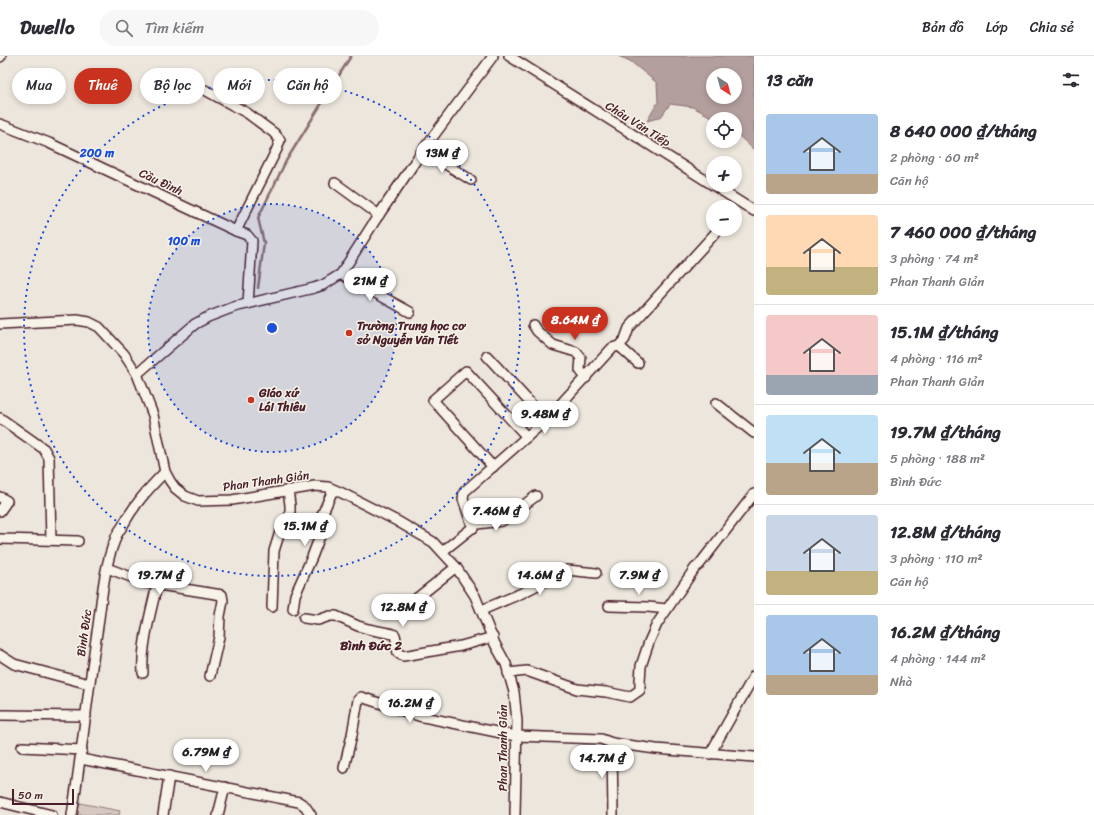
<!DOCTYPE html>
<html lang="vi">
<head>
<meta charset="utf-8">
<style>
  :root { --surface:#fff; --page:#f7f7f7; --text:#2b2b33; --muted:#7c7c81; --line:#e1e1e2; --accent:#c8321e }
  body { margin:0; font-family:Sriracha,sans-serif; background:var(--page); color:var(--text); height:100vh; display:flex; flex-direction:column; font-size:15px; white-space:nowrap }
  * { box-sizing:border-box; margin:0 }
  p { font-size:13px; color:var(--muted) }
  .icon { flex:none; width:22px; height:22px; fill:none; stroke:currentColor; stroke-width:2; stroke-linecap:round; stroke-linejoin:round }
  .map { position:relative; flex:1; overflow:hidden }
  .details { display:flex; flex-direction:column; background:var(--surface); width:340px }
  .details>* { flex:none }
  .guide { position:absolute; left:12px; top:12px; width:380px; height:36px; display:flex; gap:8px }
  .needle { width:26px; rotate:144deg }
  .buttons { position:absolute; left:706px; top:12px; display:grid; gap:8px }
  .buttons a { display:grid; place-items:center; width:36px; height:36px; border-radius:50%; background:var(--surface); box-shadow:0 2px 6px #0003; font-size:20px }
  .scale { position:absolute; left:12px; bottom:10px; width:62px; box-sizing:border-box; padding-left:4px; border:2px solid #4a1f2b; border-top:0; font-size:11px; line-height:14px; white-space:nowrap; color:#4a1f2b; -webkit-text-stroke:3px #f7f3e8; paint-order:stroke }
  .price { position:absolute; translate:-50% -34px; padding:0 9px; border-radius:14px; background:#fff; color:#222; font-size:13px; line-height:26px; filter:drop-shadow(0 1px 2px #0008) }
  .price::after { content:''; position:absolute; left:50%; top:24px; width:12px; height:9px; margin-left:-6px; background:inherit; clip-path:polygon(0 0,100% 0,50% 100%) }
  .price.selected { background:var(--accent); color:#fff }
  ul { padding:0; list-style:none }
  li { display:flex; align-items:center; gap:12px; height:100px; padding:0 12px }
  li+li { border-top:1px solid var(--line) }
  li span { display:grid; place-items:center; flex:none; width:112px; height:80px; border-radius:4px; color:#555 }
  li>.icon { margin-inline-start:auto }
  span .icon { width:48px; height:48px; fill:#fffc; stroke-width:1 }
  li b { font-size:17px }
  h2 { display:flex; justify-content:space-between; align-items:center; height:48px; padding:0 12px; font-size:17px }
  .tag { padding:0 14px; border-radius:18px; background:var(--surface); box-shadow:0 2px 6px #0003; font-size:14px; line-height:36px }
  .tag.selected { background:var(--accent); color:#fff }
  header { display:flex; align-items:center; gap:24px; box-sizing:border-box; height:56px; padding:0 20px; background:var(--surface); border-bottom:1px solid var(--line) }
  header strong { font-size:19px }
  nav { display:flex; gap:22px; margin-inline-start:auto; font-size:14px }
  .search { width:280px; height:36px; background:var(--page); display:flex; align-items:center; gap:10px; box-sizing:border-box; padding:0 14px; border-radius:22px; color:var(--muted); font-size:15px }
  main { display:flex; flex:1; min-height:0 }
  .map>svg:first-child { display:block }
</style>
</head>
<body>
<header>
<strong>Dwello</strong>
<div class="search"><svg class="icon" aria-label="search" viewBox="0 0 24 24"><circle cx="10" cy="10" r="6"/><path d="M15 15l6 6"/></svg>Tìm kiếm</div>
<nav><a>Bản đồ</a><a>Lớp</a><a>Chia sẻ</a></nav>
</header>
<main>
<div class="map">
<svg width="754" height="759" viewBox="0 0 754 759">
  <rect width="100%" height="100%" fill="#ece6dd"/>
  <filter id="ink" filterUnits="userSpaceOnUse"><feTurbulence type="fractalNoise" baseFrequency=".025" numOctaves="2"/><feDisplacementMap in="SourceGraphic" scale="8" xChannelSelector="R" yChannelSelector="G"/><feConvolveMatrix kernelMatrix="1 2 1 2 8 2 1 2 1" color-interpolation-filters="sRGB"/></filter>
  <g filter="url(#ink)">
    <path fill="#d5c9c2" stroke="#907476" d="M 80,747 L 120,755 L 119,759 L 77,759 Z"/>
    <path fill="#b39f9d" stroke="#896c6f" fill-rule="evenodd" d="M 618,0 L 754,0 L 754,94 L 735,76 L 735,63 L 715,63 L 693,51 L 670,48 L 661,61 L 647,65 L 658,46 L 657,27 L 630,5 ZM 713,19 L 735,19 L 735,41 L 713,41 Z"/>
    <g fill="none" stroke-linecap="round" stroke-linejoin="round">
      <path stroke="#896c6f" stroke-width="2.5" d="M 258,232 L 264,187 L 258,162 L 286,105 L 351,0"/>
      <defs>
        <g id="minor">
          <path d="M 509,0 L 754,155"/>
          <path d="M 0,1 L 1,0"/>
          <path d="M 205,34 L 247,57 L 274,77 L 280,84 L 277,93 L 236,175"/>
          <path d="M 0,68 L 49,87 L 236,175 L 247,179 L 252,185 L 248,248"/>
          <path d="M 423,94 L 471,124"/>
          <path d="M 335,127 L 379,159"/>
          <path d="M 341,218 L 410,256"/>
          <path d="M 0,268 L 77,264 L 89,266 L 99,271 L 124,298 L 137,318 L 153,359 L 165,416 L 170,425 L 175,432 L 185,440 L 198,445 L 232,444 L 315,430 L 328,431 L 342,437 L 397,465 L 433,486 L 456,511 L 475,540 L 495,588 L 506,608 L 514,636 L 517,665 L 515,759"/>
          <path d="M 533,269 L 537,275 L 553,289 L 576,296 L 581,302 L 580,314 L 586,322"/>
          <path d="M 619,290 L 625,283 L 629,272 L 719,173"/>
          <path d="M 487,300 L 546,364"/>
          <path d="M 137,318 L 195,268 L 208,261 L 234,251 L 314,232 L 323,229 L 341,218 L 376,163 L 423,94 L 493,0"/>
          <path d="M 716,347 L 754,377"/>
          <path d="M 0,362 L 44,393 L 49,402 L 51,484"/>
          <path d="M 493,411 L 433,344 L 466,315 L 527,381"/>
          <path d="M 0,441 L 7,445 L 0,455"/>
          <path d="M 473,472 L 463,443 L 464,436 L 546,364 L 612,292 L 619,290 L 638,307"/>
          <path d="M 0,483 L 78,485"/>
          <path d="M 443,495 L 477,468 L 502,465 L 536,440"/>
          <path d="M 107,512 L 147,527 L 222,539 L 223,545 L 220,560 L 219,581 L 210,620"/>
          <path d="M 412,546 L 456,511"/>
          <path d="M 609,550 L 648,551 L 667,553"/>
          <path d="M 272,551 L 274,495 L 279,479 L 290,460 L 290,449 L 288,434"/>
          <path d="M 293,553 L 295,539 L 312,501 L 320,480 L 321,461 L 333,434"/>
          <path d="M 482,554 L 522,537 L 567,514 L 596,517"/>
          <path d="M 304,562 L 318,564 L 330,560 L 336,560 L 358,570 L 368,573 L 393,578 L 395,579 C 397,585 396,591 398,597 L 403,600 L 461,590 L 493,581"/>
          <path d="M 0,599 L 14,608 L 89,628"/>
          <path d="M 143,617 C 141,591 151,555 157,529"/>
          <path d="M 508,617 L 527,615 L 577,633 L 606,636 L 630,641 L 640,634 L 640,625 L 641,610 L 649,586 L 657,568 L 695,512 L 699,509 L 754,438"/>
          <path d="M 0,659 L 86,660"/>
          <path d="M 612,687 L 613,759"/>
          <path d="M 22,691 L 82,694"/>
          <path d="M 710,698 L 754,620"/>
          <path d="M 81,703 L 299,746 L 305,750 L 311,759"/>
          <path d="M 344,712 L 352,679 L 358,644 L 361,641 L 419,660 L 516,680 L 601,683 L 612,687 L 656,693 L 754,701"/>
          <path d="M 0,746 L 52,759"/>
          <path d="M 72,759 C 82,696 88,633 98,570 C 102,541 104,511 115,484 C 116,479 119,475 122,471 C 134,449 147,434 165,416"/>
          <path d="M 163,759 L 169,720"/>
          <path d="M 218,759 L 225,731"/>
        </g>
      </defs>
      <use href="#minor" stroke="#4a1f2b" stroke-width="12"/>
      <use href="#minor" stroke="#f7f3e8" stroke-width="9"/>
    </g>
  </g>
  <circle cx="272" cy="272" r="124" fill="#1d4ed8" fill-opacity=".12"/>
  <g fill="none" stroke="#1d4ed8" stroke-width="2" stroke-dasharray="2 4">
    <circle cx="272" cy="272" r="124"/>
    <circle cx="272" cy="272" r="248"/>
  </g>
  <g fill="#c8321e" stroke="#f7f3e8" stroke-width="1.5">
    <circle cx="349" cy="277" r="4"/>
    <circle cx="251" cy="344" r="4"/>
  </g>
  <g text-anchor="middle" stroke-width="3" stroke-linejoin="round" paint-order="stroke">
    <g font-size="12" fill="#4a1f2b" stroke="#f7f3e8">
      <text transform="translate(638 68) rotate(32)" y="4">Châu Văn Tiếp</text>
      <text transform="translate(161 126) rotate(25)" y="4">Cầu Đình</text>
      <text transform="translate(266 425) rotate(-8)" y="4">Phan Thanh Giản</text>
      <text transform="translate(84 577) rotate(-82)" y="4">Bình Đức</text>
      <text transform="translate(503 692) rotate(-90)" y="4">Phan Thanh Giản</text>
    </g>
    <g font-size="12" font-weight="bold" fill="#4a1f2b" stroke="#f7f3e8" text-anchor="start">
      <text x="357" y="274">Trường Trung học cơ<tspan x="357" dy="14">sở Nguyễn Văn Tiết</tspan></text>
      <text x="259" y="341">Giáo xứ<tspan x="259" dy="14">Lái Thiêu</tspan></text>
    </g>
    <g font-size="13" font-weight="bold" fill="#4a1f2b" stroke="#f7f3e8">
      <text x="371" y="594">Bình Đức 2</text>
    </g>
  </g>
  <circle cx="272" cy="272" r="6" fill="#1d4ed8" stroke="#f7f3e8" stroke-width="2"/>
  <g font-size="12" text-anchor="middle" font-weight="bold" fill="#1d4ed8" stroke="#f7f3e8" stroke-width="3" stroke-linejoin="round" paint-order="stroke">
    <text x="97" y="101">200 m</text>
    <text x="184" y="189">100 m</text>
  </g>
</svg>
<div class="buttons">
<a><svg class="needle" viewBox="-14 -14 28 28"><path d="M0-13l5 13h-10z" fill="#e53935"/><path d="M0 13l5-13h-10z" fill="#7c7c81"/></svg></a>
<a><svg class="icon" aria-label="locate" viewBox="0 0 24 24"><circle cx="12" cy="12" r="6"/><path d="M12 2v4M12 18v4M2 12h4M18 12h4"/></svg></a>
<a>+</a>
<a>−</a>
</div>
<div class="scale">50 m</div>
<b class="price" style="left:442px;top:118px">13M ₫</b>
<b class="price" style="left:370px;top:246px">21M ₫</b>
<b class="price selected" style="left:575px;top:285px">8.64M ₫</b>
<b class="price" style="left:545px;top:379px">9.48M ₫</b>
<b class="price" style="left:496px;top:476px">7.46M ₫</b>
<b class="price" style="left:305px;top:491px">15.1M ₫</b>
<b class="price" style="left:160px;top:540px">19.7M ₫</b>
<b class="price" style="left:540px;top:540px">14.6M ₫</b>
<b class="price" style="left:639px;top:540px">7.9M ₫</b>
<b class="price" style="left:403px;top:572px">12.8M ₫</b>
<b class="price" style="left:410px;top:668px">16.2M ₫</b>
<b class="price" style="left:206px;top:717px">6.79M ₫</b>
<b class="price" style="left:602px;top:723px">14.7M ₫</b>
<div class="guide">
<a class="tag">Mua</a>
<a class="tag selected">Thuê</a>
<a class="tag">Bộ lọc</a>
<a class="tag">Mới</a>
<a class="tag">Căn hộ</a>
</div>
</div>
<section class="details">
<h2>13 căn<svg class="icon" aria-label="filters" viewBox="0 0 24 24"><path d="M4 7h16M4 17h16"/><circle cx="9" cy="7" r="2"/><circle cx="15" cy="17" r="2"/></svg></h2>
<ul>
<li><span style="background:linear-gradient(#a9c7e8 75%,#b9a48a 0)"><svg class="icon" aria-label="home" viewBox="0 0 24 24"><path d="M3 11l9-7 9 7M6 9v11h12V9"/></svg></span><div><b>8 640 000 ₫/tháng</b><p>2 phòng · 60 m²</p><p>Căn hộ</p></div></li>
<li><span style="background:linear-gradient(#ffd9b3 65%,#c2b280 0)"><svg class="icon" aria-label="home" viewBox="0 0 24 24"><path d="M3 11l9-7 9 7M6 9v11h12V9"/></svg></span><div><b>7 460 000 ₫/tháng</b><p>3 phòng · 74 m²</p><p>Phan Thanh Giản</p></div></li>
<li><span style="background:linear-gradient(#f6c9c9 75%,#9aa5b1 0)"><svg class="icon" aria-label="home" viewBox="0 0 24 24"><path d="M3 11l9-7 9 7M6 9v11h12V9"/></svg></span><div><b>15.1M ₫/tháng</b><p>4 phòng · 116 m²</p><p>Phan Thanh Giản</p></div></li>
<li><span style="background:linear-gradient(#bfe0f5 60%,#b9a48a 0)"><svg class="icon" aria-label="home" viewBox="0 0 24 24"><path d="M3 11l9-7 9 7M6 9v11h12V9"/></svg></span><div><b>19.7M ₫/tháng</b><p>5 phòng · 188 m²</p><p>Bình Đức</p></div></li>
<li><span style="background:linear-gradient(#c9d6e8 70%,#c2b280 0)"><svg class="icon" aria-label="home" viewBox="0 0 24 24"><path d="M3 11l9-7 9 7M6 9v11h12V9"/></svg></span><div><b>12.8M ₫/tháng</b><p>3 phòng · 110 m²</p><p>Căn hộ</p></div></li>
<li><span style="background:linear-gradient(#a9c7e8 75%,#b9a48a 0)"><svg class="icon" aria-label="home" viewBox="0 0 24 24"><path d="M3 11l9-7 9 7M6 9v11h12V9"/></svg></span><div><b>16.2M ₫/tháng</b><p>4 phòng · 144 m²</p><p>Nhà</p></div></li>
</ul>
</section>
</main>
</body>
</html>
